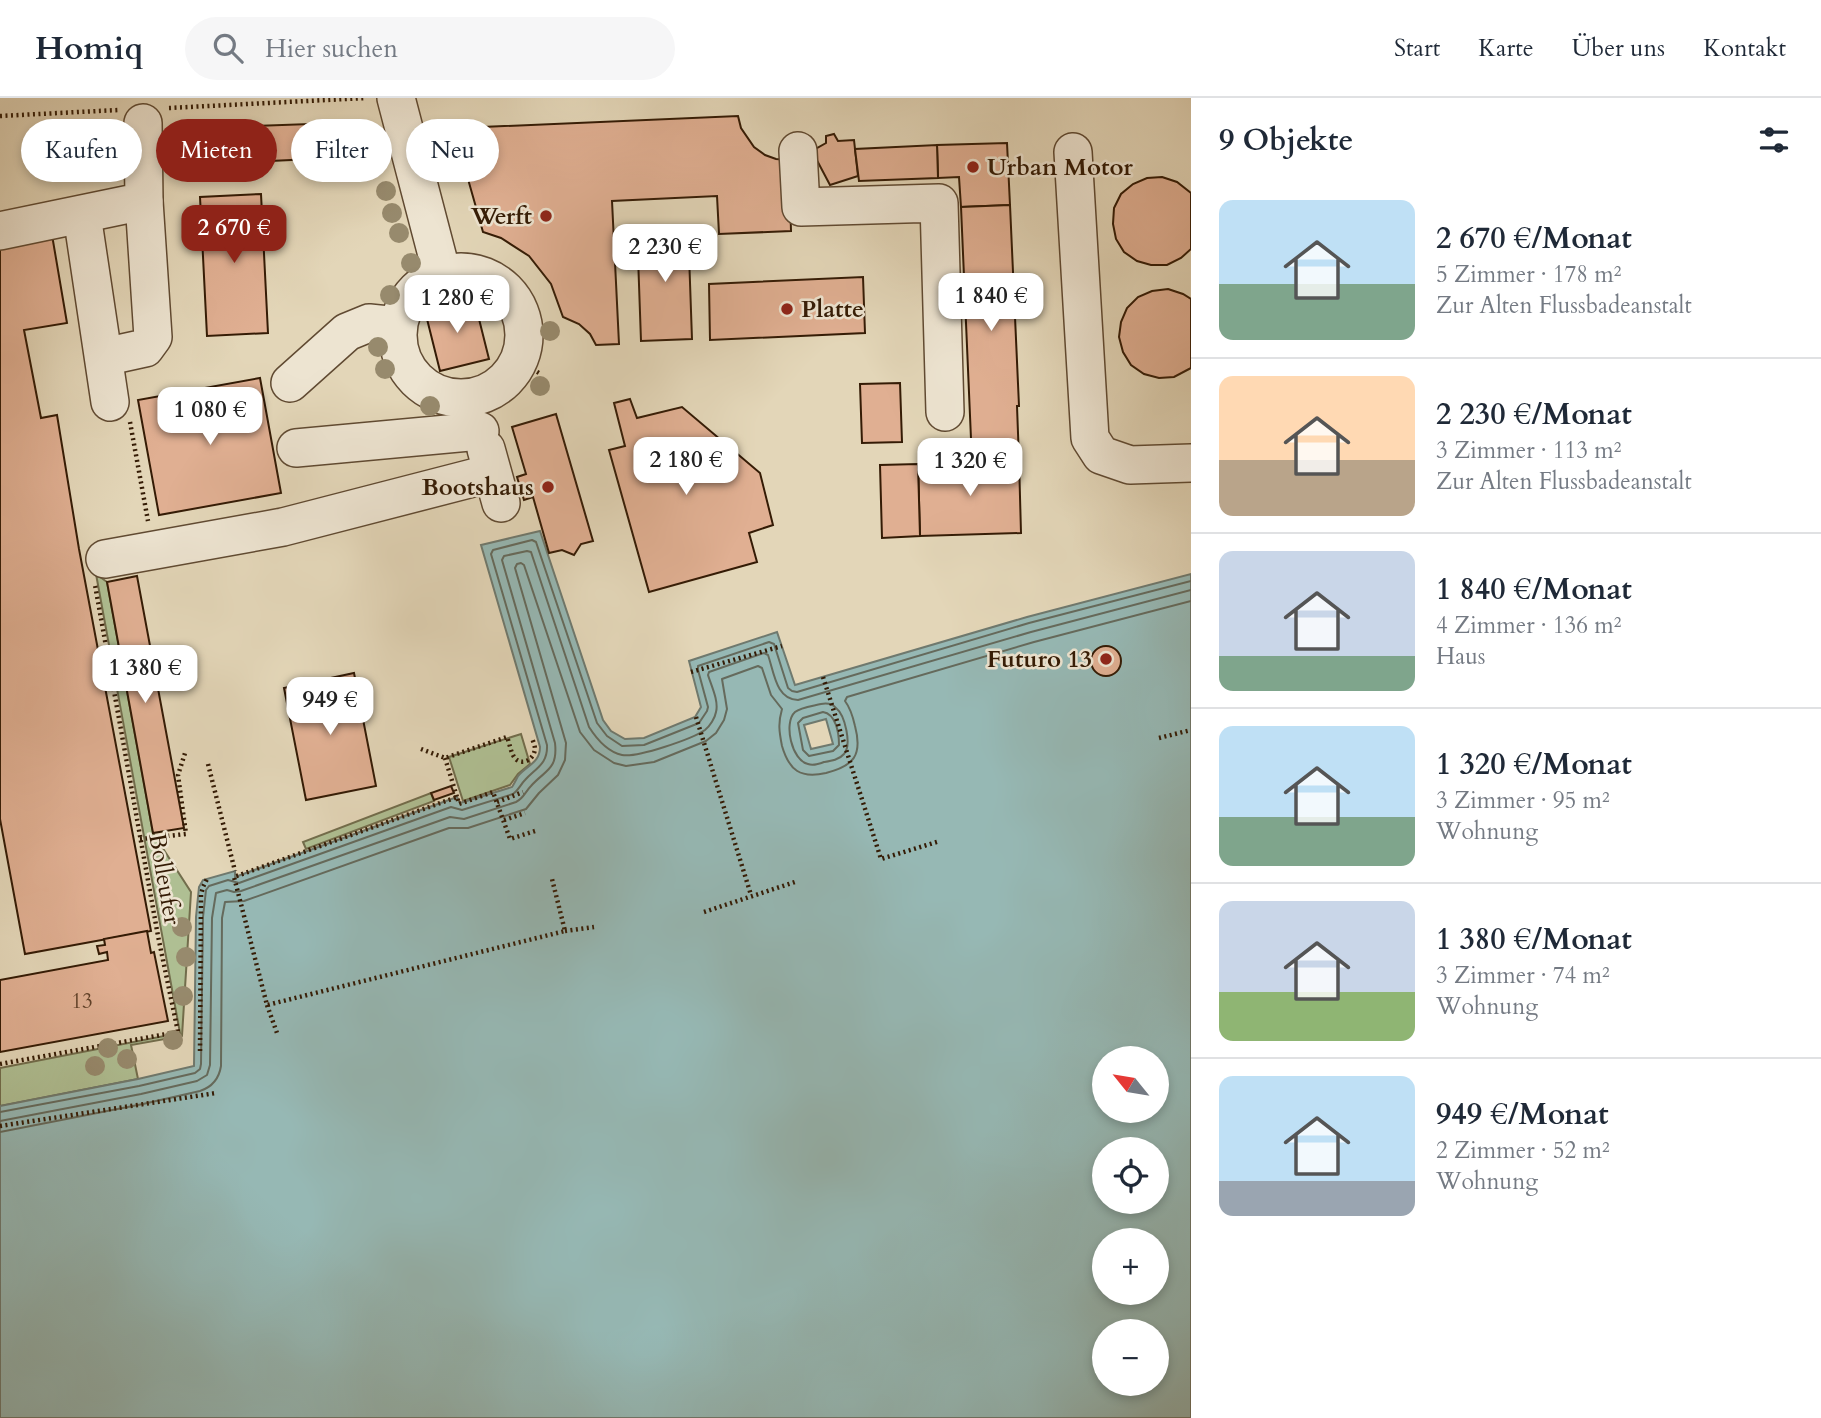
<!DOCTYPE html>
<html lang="de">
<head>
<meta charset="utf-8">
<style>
  :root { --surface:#fff; --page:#f6f6f7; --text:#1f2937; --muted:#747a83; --line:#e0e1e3; --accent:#8f2418 }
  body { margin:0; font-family:Cardo,serif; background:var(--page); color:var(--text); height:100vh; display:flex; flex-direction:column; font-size:26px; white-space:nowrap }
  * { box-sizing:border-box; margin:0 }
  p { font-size:23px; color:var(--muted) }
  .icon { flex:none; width:38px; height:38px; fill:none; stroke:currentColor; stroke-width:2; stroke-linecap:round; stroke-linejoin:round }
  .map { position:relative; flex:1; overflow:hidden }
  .details { display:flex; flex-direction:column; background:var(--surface); width:630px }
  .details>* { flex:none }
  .hud { position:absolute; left:21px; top:21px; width:665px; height:63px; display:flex; gap:14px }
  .needle { width:46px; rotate:300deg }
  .buttons { position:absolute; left:1092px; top:948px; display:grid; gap:14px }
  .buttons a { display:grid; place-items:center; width:77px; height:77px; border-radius:50%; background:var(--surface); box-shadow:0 4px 10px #0003; font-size:35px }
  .price { position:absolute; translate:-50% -60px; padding:0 16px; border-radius:14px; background:#fff; color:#222; font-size:23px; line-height:46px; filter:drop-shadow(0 2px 4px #0008) }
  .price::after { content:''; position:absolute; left:50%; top:42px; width:21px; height:16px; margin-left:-10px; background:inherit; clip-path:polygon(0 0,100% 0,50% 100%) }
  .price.active { background:var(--accent); color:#fff }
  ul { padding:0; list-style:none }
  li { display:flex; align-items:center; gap:21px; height:175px; padding:0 28px }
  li+li { border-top:2px solid var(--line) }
  li span { display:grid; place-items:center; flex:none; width:196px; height:140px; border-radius:14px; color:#555 }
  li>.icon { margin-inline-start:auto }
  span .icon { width:84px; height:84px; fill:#fffc; stroke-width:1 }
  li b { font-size:30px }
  h2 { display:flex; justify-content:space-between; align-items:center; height:84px; padding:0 28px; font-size:30px }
  .pill { padding:0 24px; border-radius:32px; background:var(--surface); box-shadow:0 4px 10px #0003; font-size:24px; line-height:63px }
  .pill.active { background:var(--accent); color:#fff }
  header { display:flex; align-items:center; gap:42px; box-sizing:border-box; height:98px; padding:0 35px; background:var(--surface); border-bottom:2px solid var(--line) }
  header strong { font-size:33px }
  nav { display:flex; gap:38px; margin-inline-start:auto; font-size:24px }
  .search { width:490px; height:63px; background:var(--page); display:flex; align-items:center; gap:18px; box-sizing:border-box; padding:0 24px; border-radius:38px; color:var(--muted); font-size:26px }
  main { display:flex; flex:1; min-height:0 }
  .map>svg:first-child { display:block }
</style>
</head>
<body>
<header>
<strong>Homiq</strong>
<div class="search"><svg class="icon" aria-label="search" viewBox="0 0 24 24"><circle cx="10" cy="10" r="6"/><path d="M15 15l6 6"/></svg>Hier suchen</div>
<nav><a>Start</a><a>Karte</a><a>Über uns</a><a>Kontakt</a></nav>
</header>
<main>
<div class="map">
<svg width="1191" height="1320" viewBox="0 0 1191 1320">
  <rect width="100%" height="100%" fill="#e3d6b8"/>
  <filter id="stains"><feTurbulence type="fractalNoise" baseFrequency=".00286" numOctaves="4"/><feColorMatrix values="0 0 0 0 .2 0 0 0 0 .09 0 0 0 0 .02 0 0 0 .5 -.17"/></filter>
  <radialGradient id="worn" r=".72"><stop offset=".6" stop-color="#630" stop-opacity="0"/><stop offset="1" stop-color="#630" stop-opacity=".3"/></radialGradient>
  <g fill="#afbf93" stroke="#726d4c" stroke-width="2">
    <path d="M 96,476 L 107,484 L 153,735 L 191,794 L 182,938 L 131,947 L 138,981 L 0,1008 L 0,970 L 180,935 Z"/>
    <path d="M 521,636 L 530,666 L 518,676 L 510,687 L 463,703 L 449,659 Z"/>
    <path d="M 431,695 L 434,703 L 306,751 L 303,744 Z"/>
  </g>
  <path fill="#96b8b4" stroke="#6f796e" stroke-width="2" fill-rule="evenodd" d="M 540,433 L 603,622 L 611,633 L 625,641 L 644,640 L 695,619 L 701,609 L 689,563 L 777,534 L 795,587 L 1027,519 L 1191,476 L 1191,1320 L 0,1320 L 0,1008 L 138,981 L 194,968 L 196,819 L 199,789 L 203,782 L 235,773 L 235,779 L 457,699 L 460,705 L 512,689 C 514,686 516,682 518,678 C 527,667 540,665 540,649 L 481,447 ZM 826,621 L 833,646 L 811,651 L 804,627 ZM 1104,961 L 1157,961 L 1157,1013 L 1104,1013 ZM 1104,1052 L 1157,1052 L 1157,1104 L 1104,1104 ZM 1104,1143 L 1157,1143 L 1157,1195 L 1104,1195 ZM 1104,1234 L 1157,1234 L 1157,1286 L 1104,1286 Z"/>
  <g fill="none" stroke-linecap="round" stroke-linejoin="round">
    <g stroke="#656a5c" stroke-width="2">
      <path d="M 821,606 C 827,605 832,605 836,610 C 845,617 852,647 844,656 C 839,662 831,663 824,664 C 819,666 813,668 808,666 C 792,663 783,625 795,614 C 801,609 813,608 821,606 Z"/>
      <path d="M 823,614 C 836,616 839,635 839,647 L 833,653 L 809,658 L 803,652 L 798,625 L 803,620 Z"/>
      <path d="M 0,1014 L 139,988 L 195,975 L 200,971 L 201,966 L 203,819 L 206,792 L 209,788 L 228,782 L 239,785 L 451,709 L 462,712 L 513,696 C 519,692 520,687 525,682 C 536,670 548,666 547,647 L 491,456 L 493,452 L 532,442 L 536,444 L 597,625 L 607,638 L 622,648 L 644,647 L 699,625 L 707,613 L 708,609 L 698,572 L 698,568 L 769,544 L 774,546 L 788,590 L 792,593 L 797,594 L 1029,525 L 1191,483"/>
      <path d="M 0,1023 L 141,996 L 197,983 L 207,977 L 210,967 L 212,820 L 216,795 L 227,792 L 234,794 L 241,793 L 450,719 L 464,721 L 516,704 C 524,700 525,694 531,688 C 545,672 558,672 555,645 L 502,462 L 504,458 L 527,453 L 531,454 L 589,629 C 596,640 608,654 622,657 C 637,660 692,641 705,632 C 710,628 715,620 716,614 C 719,603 711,587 708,577 L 709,574 L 764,555 L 768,557 C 774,574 776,602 798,602 L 1031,534 L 1191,492"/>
      <path d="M 0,1034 L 143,1006 L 200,993 C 212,989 219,981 221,968 L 222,820 L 225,804 L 244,803 L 449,730 L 468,730 L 526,711 L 539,695 L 558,677 L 565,662 L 566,645 L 515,470 L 517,466 L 521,465 L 524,467 L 580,634 L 594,652 L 614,665 L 626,668 L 654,664 L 706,643 L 716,635 L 724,622 L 727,611 L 722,581 L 758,568 L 762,570 L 771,597 L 782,611 C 778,625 779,633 782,648 C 789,672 800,681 826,675 C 853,668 863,658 855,628 C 853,619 851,611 845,603 L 847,599 L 1034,544 L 1191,503"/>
    </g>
  </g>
  <g fill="#e0af92" stroke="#341b05" stroke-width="2">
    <path d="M 738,18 L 741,30 L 754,49 L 765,57 L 776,61 L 789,62 L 791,133 L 719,136 L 717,98 L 612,103 L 619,246 L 596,247 L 590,236 L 579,226 L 563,219 L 551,186 L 529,158 L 501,140 L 483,134 L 464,67 L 478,43 L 482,29 Z"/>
    <path d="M 310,26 L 312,61 L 230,65 L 229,29 Z"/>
    <path d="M 834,36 L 838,43 L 854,42 L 858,78 L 830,87 L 812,53 L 826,45 L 826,38 Z"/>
    <path d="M 1007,45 L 1010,107 L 961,109 L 959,79 L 938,80 L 937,47 Z"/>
    <path d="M 937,47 L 938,80 L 859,83 L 855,51 Z"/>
    <path d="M 1162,79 L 1177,84 L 1191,95 L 1191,151 L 1181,160 L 1167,167 L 1151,167 L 1137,163 L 1124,154 L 1116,141 L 1113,126 L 1114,110 L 1121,96 L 1133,86 L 1147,80 Z"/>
    <path d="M 261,96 L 268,235 L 207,238 L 200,99 Z"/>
    <path d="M 1010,107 L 1019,308 L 1017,308 L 1019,362 L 972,364 L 961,109 Z"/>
    <path d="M 688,128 L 692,241 L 641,243 L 637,130 Z"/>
    <path d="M 52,137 L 67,225 L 24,232 L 41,320 L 57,317 L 79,451 L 151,833 L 25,856 L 0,721 L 0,147 Z"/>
    <path d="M 863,179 L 865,235 L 710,242 L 709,186 Z"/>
    <path d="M 1168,191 L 1183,196 L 1191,201 L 1191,270 L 1174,279 L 1159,280 L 1144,276 L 1131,267 L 1123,254 L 1119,239 L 1121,224 L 1127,210 L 1138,199 L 1152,193 Z"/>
    <path d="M 474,201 L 489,261 L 440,273 L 425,213 Z"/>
    <path d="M 260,280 L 281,395 L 159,417 L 138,302 Z"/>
    <path d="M 900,285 L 902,344 L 862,345 L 860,286 Z"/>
    <path d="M 630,301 L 637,320 L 682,309 L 760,375 L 773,427 L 749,435 L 757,464 L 649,494 L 609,352 L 625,348 L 614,305 Z"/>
    <path d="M 556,316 L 593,443 L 581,446 L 574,457 L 562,452 L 549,455 L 533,399 L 524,402 L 517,379 L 526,376 L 512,329 Z"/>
    <path d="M 1019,362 L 1021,435 L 920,438 L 918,366 Z"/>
    <path d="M 918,366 L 920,438 L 882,440 L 880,367 Z"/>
    <path d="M 137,478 L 184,730 L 153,735 L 107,484 Z"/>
    <circle cx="1106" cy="563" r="15"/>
    <path d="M 354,575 L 376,688 L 306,702 L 284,590 Z"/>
    <path d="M 451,688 L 454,695 L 434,702 L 431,695 Z"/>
    <path d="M 147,833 L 151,855 L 154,854 L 168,923 L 0,954 L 0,882 L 108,862 L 107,854 L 99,856 L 97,848 L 105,847 L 104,841 Z"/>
  </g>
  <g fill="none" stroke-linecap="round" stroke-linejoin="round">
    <defs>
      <g id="minor">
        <path d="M 396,0 L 442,176"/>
        <path d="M 798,53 L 801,109 L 939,105 L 945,314"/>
        <path d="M 1073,54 L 1090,340 L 1101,357 L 1130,367 L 1191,365"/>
        <path d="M 82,117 L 110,304"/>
        <path d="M 0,133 L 144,103 L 143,25"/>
        <circle cx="461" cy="237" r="63"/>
        <path d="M 104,259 L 145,250 L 153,239 L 144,103"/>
        <path d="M 290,285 L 347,234 L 369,225 L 398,228"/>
        <path d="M 296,350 L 480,333"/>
        <path d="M 486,351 L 501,405"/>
        <path d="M 105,461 L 283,429 L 492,375"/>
      </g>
    </defs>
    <use href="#minor" stroke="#604a32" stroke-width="40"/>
    <g stroke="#341b05" stroke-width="4.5" stroke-dasharray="2 3.5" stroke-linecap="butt">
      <path d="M 169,10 L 366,0"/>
      <path d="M 0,18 L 118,12"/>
      <path d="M 518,263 L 539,275"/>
      <path d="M 130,324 L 148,423"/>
      <path d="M 691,574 L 782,548"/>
      <path d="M 823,579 L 881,761 L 940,743"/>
      <path d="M 696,619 L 751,797"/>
      <path d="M 1159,640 L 1191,632"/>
      <path d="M 421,651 L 445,660 L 507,639 C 510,646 511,658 517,662 C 525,667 534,660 535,651 C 535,648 533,643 532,640"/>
      <path d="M 445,660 L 457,699"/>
      <path d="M 208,666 L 235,773"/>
      <path d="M 497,704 L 523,694"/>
      <path d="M 504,722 L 525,715"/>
      <path d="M 535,733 L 510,741 L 493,694 L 459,706 L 457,699 L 234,779 L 267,907 L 565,833 L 552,781"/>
      <path d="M 140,741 L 186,736 L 178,677 L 186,652"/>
      <path d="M 704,814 L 798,783"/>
      <path d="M 565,833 L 594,829"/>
      <path d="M 267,907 L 277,935"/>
      <path d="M 200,953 L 201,797 L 203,789 L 207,781"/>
      <path d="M 0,966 L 178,934 L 158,838 L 95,487"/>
      <path d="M 0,1028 L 216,995"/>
    </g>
    <use href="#minor" stroke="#ede4d1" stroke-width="37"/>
  </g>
  <g fill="#978a6d">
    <circle cx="368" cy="58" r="10"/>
    <circle cx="386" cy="93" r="10"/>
    <circle cx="392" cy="115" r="10"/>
    <circle cx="399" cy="135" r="10"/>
    <circle cx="411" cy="165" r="10"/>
    <circle cx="390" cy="197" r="10"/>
    <circle cx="550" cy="233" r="10"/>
    <circle cx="378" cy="249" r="10"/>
    <circle cx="385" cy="271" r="10"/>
    <circle cx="540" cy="288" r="10"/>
    <circle cx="430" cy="308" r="10"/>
    <circle cx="182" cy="829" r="10"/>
    <circle cx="186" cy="859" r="10"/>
    <circle cx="183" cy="898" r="10"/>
    <circle cx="173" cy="942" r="10"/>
    <circle cx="108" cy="950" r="10"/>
    <circle cx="127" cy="961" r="10"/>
    <circle cx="95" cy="968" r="10"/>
  </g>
  <g fill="#8f2418" stroke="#ede4d1" stroke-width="2.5">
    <circle cx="973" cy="69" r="7"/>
    <circle cx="546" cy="118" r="7"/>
    <circle cx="787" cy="211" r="7"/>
    <circle cx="548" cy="389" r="7"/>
    <circle cx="1106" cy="561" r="7"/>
  </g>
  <g text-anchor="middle" stroke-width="5" stroke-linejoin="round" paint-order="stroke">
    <g font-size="21" fill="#5f4028">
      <text x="82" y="910">13</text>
    </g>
    <g font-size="24" font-weight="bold" fill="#341b05" stroke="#ede4d1" text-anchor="end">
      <text x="987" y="77" text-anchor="start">Urban Motor</text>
      <text x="532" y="126">Werft</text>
      <text x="801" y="219" text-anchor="start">Platte</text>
      <text x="534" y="397">Bootshaus</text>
      <text x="1092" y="569">Futuro 13</text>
    </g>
    <g font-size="24" fill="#341b05" stroke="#ede4d1">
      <text transform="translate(165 781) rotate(80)" y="8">Bolleufer</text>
    </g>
  </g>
  <rect width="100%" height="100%" filter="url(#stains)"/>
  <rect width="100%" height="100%" fill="url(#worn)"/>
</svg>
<div class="buttons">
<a><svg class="needle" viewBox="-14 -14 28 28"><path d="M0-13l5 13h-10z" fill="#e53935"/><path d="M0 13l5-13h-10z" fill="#747a83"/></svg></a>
<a><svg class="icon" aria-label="locate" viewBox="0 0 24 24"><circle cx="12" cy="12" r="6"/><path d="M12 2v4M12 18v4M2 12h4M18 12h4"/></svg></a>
<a>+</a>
<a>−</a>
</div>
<b class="price active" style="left:234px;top:167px">2 670 €</b>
<b class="price" style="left:665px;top:186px">2 230 €</b>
<b class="price" style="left:991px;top:235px">1 840 €</b>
<b class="price" style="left:457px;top:237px">1 280 €</b>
<b class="price" style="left:210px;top:349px">1 080 €</b>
<b class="price" style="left:686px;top:399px">2 180 €</b>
<b class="price" style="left:970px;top:400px">1 320 €</b>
<b class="price" style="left:145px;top:607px">1 380 €</b>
<b class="price" style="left:330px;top:639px">949 €</b>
<div class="hud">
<a class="pill">Kaufen</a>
<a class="pill active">Mieten</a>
<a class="pill">Filter</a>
<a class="pill">Neu</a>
</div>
</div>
<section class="details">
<h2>9 Objekte<svg class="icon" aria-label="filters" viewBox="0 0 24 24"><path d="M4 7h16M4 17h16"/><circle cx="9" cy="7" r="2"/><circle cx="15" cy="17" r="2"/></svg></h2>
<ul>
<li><span style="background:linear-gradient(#bfe0f5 60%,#7fa58c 0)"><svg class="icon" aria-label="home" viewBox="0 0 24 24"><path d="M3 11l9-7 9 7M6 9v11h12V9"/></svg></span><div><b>2 670 €/Monat</b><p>5 Zimmer · 178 m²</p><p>Zur Alten Flussbadeanstalt</p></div></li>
<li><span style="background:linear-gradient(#ffd9b3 60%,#b9a48a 0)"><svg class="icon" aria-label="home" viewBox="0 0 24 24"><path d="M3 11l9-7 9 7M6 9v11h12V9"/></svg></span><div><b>2 230 €/Monat</b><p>3 Zimmer · 113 m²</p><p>Zur Alten Flussbadeanstalt</p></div></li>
<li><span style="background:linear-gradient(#c9d6e8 75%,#7fa58c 0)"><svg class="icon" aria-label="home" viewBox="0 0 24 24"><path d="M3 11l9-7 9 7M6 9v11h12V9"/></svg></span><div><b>1 840 €/Monat</b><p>4 Zimmer · 136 m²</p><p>Haus</p></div></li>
<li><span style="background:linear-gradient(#bfe0f5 65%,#7fa58c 0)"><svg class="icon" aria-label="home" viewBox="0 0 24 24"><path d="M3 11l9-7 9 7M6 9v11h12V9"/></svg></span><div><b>1 320 €/Monat</b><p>3 Zimmer · 95 m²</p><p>Wohnung</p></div></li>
<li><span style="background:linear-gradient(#c9d6e8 65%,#8fb573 0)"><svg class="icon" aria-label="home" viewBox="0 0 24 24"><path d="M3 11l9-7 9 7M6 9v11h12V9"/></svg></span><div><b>1 380 €/Monat</b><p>3 Zimmer · 74 m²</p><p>Wohnung</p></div></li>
<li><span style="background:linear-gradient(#bfe0f5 75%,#9aa5b1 0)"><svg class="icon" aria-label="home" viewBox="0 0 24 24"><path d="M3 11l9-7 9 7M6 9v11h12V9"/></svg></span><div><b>949 €/Monat</b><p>2 Zimmer · 52 m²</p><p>Wohnung</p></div></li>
</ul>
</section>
</main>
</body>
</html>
